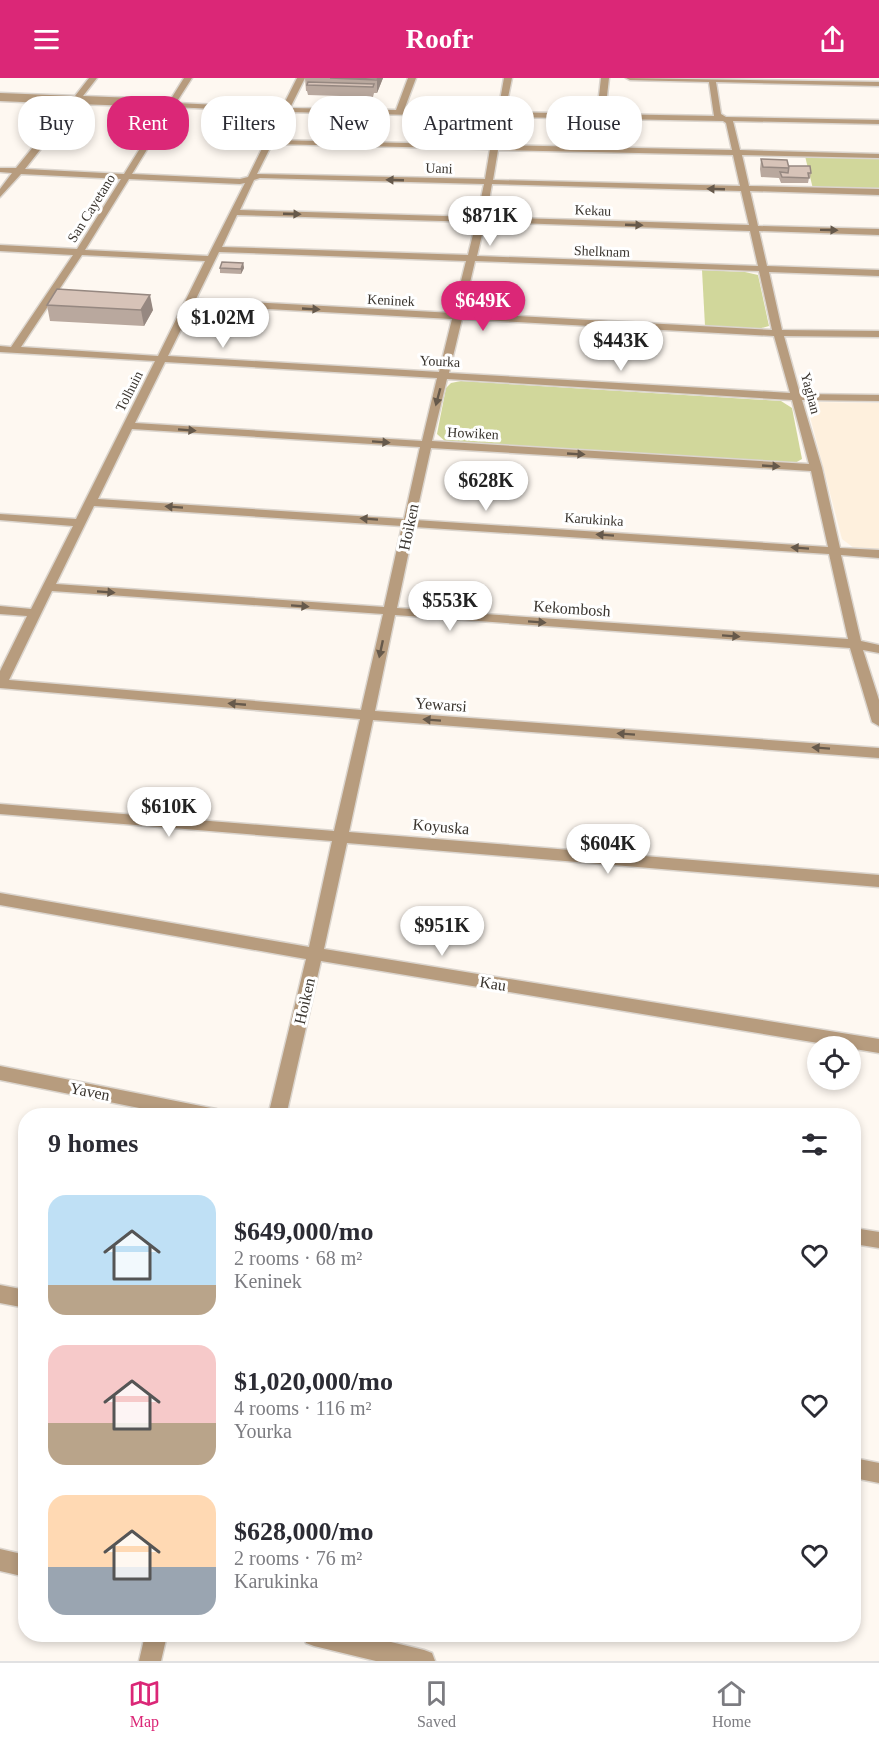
<!DOCTYPE html>
<html lang="en">
<head>
<meta charset="utf-8">
<style>
  :root { --surface:#fff; --page:#f2f2f3; --text:#2b2b33; --muted:#7c7c81; --line:#e1e1e2; --accent:#db2777 }
  body { margin:0; font-family:Georgia,serif; background:var(--page); color:var(--text); height:100vh; display:flex; flex-direction:column; font-size:22px; white-space:nowrap }
  * { box-sizing:border-box; margin:0 }
  p { font-size:20px; color:var(--muted) }
  .icon { flex:none; width:33px; height:33px; fill:none; stroke:currentColor; stroke-width:2; stroke-linecap:round; stroke-linejoin:round }
  .map { position:relative; flex:1; overflow:hidden }
  .side { position:absolute; left:18px; top:1030px; width:843px; height:534px; display:flex; flex-direction:column; background:var(--surface); border-radius:24px; box-shadow:0 3px 9px #0003 }
  .side>* { flex:none }
  .guide { position:absolute; left:18px; top:18px; width:843px; height:54px; display:flex; gap:12px }
  .fabs { position:absolute; left:807px; top:958px; display:grid; gap:12px }
  .fabs a { display:grid; place-items:center; width:54px; height:54px; border-radius:50%; background:var(--surface); box-shadow:0 3px 9px #0003; font-size:30px }
  .price { position:absolute; translate:-50% -51px; padding:0 14px; border-radius:21px; background:#fff; color:#222; font-size:20px; line-height:39px; filter:drop-shadow(0 2px 3px #0008) }
  .price::after { content:''; position:absolute; left:50%; top:36px; width:18px; height:14px; margin-left:-9px; background:inherit; clip-path:polygon(0 0,100% 0,50% 100%) }
  .price.active { background:var(--accent); color:#fff }
  ul { padding:0; list-style:none }
  li { display:flex; align-items:center; gap:18px; height:150px; padding:0 30px }
  li span { display:grid; place-items:center; flex:none; width:168px; height:120px; border-radius:18px; color:#555 }
  li>.icon { margin-inline-start:auto }
  span .icon { width:72px; height:72px; fill:#fffc; stroke-width:1 }
  li b { font-size:26px }
  h2 { display:flex; justify-content:space-between; align-items:center; height:72px; padding:0 30px; font-size:26px }
  .pill { padding:0 21px; border-radius:24px; background:var(--surface); box-shadow:0 3px 9px #0003; font-size:21px; line-height:54px }
  .pill.active { background:var(--accent); color:#fff }
  header { display:flex; justify-content:space-between; align-items:center; height:78px; padding:0 30px; background:var(--accent); color:#fff; font-size:27px; font-weight:800 }
  .menu { display:flex; justify-content:space-around; align-items:center; height:84px; border-top:2px solid var(--line); background:var(--surface); font-size:16px; color:var(--muted) }
  .menu a { display:grid; justify-items:center; gap:3px }
  .menu .active { color:var(--accent) }
  .map>svg:first-child { display:block }
</style>
</head>
<body>
<header><svg class="icon" aria-label="menu" viewBox="0 0 24 24"><path d="M4 6h16M4 12h16M4 18h16"/></svg>Roofr<svg class="icon" aria-label="share" viewBox="0 0 24 24"><path d="M12 15V3M7 8l5-5 5 5M5 13v7h14v-7"/></svg></header>
<div class="map">
<svg width="879" height="1583" viewBox="0 0 879 1583">
  <rect width="100%" height="100%" fill="#fef8f1"/>
  <path fill="#fef0dd" d="M 815,324 L 879,325 L 879,471 L 854,470 L 842,461 L 808,331 Z"/>
  <g fill="#d1d79b">
    <path d="M 805,78 L 879,80 L 879,112 L 813,111 Z"/>
    <path d="M 702,192 L 745,194 L 758,197 L 769,248 L 758,251 L 705,248 Z"/>
    <path d="M 461,303 L 781,323 L 792,330 L 802,381 L 795,385 L 446,364 L 437,356 L 446,310 L 451,305 Z"/>
  </g>
  <g fill="none" stroke-linecap="round" stroke-linejoin="round">
    <defs>
      <g id="minor">
        <path d="M 89,0 L 97,0 L 83,18 L 161,21 L 169,24 L 184,0 L 192,0 L 176,25 L 282,30 L 297,0 L 305,0 L 290,30 L 396,32 L 408,0 L 416,0 L 404,32 L 498,34 L 504,0 L 512,0 L 505,34 L 597,36 L 601,0 L 609,0 L 605,36 L 714,38 L 709,4 L 630,2 L 626,0 L 879,4 L 879,8 L 716,4 L 721,36 L 726,39 L 879,42 L 879,46 L 733,43 L 740,72 L 879,76 L 879,80 L 742,77 L 749,108 L 879,111 L 879,117 L 750,113 L 758,148 L 879,151 L 879,157 L 759,153 L 767,188 L 879,192 L 879,198 L 769,194 L 782,252 L 879,253 L 879,259 L 784,258 L 800,316 L 879,317 L 879,323 L 802,322 L 822,390 L 840,470 L 879,472 L 879,480 L 841,477 L 861,563 L 879,567 L 879,575 L 863,572 L 879,622 L 879,648 L 872,644 L 850,570 L 395,537 L 375,633 L 879,670 L 879,680 L 373,642 L 349,754 L 879,797 L 879,809 L 347,765 L 324,871 L 879,961 L 879,975 L 321,883 L 286,1038 L 268,1038 L 306,881 L 0,827 L 0,815 L 309,869 L 332,763 L 0,736 L 0,726 L 334,753 L 360,641 L 0,610 L 0,593 L 27,538 L 0,536 L 0,528 L 31,531 L 73,448 L 0,442 L 0,436 L 76,441 L 155,283 L 0,274 L 0,268 L 11,269 L 73,177 L 0,173 L 0,167 L 77,171 L 121,101 L 21,96 L 0,119 L 0,111 L 12,95 L 0,94 L 0,90 L 16,90 L 68,26 L 0,23 L 0,15 L 75,18 ZM 76,26 L 166,29 L 124,96 L 25,91 ZM 173,29 L 280,34 L 248,99 L 240,101 L 132,96 ZM 288,34 L 497,39 L 491,67 L 274,62 ZM 504,39 L 723,43 L 726,45 L 732,72 L 499,67 ZM 272,66 L 490,71 L 485,101 L 257,96 ZM 498,72 L 733,77 L 740,108 L 493,102 ZM 260,100 L 484,106 L 477,139 L 240,132 L 254,102 ZM 129,101 L 240,106 L 245,105 L 208,178 L 85,172 ZM 492,106 L 741,113 L 749,147 L 486,139 ZM 237,137 L 476,144 L 468,177 L 222,169 ZM 485,144 L 750,153 L 758,188 L 477,178 ZM 219,174 L 466,183 L 453,235 L 196,221 ZM 82,177 L 205,183 L 158,278 L 21,269 ZM 475,183 L 759,193 L 772,252 L 463,235 ZM 193,227 L 452,241 L 439,294 L 168,278 ZM 462,241 L 774,258 L 790,315 L 449,295 ZM 165,284 L 437,300 L 422,363 L 135,345 ZM 447,301 L 792,322 L 809,386 L 432,363 ZM 132,351 L 420,369 L 404,441 L 98,421 ZM 431,370 L 811,393 L 828,469 L 415,442 ZM 94,428 L 402,448 L 384,529 L 56,506 ZM 414,449 L 829,476 L 848,561 L 397,530 ZM 52,513 L 383,536 L 361,632 L 9,602 Z"/>
        <path d="M 0,988 L 216,1031 L 222,1033 L 225,1038 L 179,1038 L 0,1002 Z"/>
        <path d="M 854,1150 L 879,1154 L 879,1170 L 854,1166 Z"/>
        <path d="M 0,1207 L 26,1212 L 26,1230 L 0,1225 Z"/>
        <path d="M 854,1380 L 879,1385 L 879,1405 L 854,1400 Z"/>
        <path d="M 0,1471 L 26,1477 L 26,1499 L 0,1493 Z"/>
        <path d="M 145,1557 L 167,1557 L 161,1583 L 139,1583 Z"/>
        <path d="M 303,1557 L 362,1557 L 424,1572 L 432,1575 L 435,1583 L 376,1583 L 314,1568 L 306,1565 Z"/>
      </g>
    </defs>
    <use href="#minor" stroke="#dbd5ce" stroke-width="3"/>
    <use href="#minor" fill="#b79c7e" fill-rule="evenodd"/>
  </g>
  <g fill="#b9a89e">
    <path d="M 305,0 L 383,0 L 377,15 L 374,15 L 373,19 L 308,17 L 307,13 L 306,13 Z"/>
    <path d="M 761,81 L 789,88 L 811,95 L 810,100 L 809,100 L 808,105 L 781,105 L 779,100 L 761,99 L 760,91 Z"/>
    <path d="M 243,185 L 244,190 L 241,196 L 220,195 L 220,190 Z"/>
    <path d="M 47,227 L 153,232 L 144,248 L 50,243 Z"/>
  </g>
  <g fill="#968881">
    <path d="M 378,0 L 383,0 L 377,15 L 377,2 Z"/>
    <path d="M 243,185 L 244,190 L 241,196 L 241,191 Z"/>
    <path d="M 150,217 L 153,232 L 144,248 L 141,232 Z"/>
  </g>
  <g fill="#d7c3b8" stroke="#968881" stroke-width="1.5">
    <path d="M 330,0 L 378,0 L 377,2 Z"/>
    <path d="M 308,4 L 374,6 L 373,9 L 307,7 Z"/>
    <path d="M 761,81 L 787,82 L 789,90 L 763,89 Z"/>
    <path d="M 789,88 L 810,88 L 811,95 L 808,95 L 809,100 L 782,99 L 780,94 L 788,95 Z"/>
    <path d="M 222,184 L 243,185 L 241,191 L 220,190 Z"/>
    <path d="M 57,211 L 150,217 L 141,232 L 47,227 Z"/>
  </g>
  <defs><path id="oneway-solid" d="M-6-.8H1V-3.2L6.5 0L1 3.2V.8H-6Z" transform="scale(1.5)"/></defs>
  <g fill="#66594b">
    <use href="#oneway-solid" transform="translate(395 102) rotate(-178)"/>
    <use href="#oneway-solid" transform="translate(716 111) rotate(-178)"/>
    <use href="#oneway-solid" transform="translate(292 136) rotate(2)"/>
    <use href="#oneway-solid" transform="translate(634 147) rotate(2)"/>
    <use href="#oneway-solid" transform="translate(829 152) rotate(1)"/>
    <use href="#oneway-solid" transform="translate(311 231) rotate(3)"/>
    <use href="#oneway-solid" transform="translate(438 319) rotate(105)"/>
    <use href="#oneway-solid" transform="translate(187 352) rotate(4)"/>
    <use href="#oneway-solid" transform="translate(381 364) rotate(4)"/>
    <use href="#oneway-solid" transform="translate(576 376) rotate(3)"/>
    <use href="#oneway-solid" transform="translate(771 388) rotate(3)"/>
    <use href="#oneway-solid" transform="translate(174 429) rotate(-176)"/>
    <use href="#oneway-solid" transform="translate(369 441) rotate(-176)"/>
    <use href="#oneway-solid" transform="translate(605 457) rotate(-176)"/>
    <use href="#oneway-solid" transform="translate(800 470) rotate(-176)"/>
    <use href="#oneway-solid" transform="translate(106 514) rotate(4)"/>
    <use href="#oneway-solid" transform="translate(300 528) rotate(4)"/>
    <use href="#oneway-solid" transform="translate(537 544) rotate(4)"/>
    <use href="#oneway-solid" transform="translate(731 558) rotate(4)"/>
    <use href="#oneway-solid" transform="translate(381 571) rotate(102)"/>
    <use href="#oneway-solid" transform="translate(237 626) rotate(-175)"/>
    <use href="#oneway-solid" transform="translate(432 642) rotate(-176)"/>
    <use href="#oneway-solid" transform="translate(626 656) rotate(-176)"/>
    <use href="#oneway-solid" transform="translate(821 670) rotate(-176)"/>
  </g>
  <g text-anchor="middle" stroke-width="6" stroke-linejoin="round" paint-order="stroke">
    <g font-size="14" fill="#3a352f" stroke="#fff">
      <text transform="translate(439 90) rotate(2)" y="5">Uani</text>
      <text transform="translate(91 130) rotate(-58)" y="5">San Cayetano</text>
      <text transform="translate(593 132) rotate(2)" y="5">Kekau</text>
      <text transform="translate(602 173) rotate(2)" y="5">Shelknam</text>
      <text transform="translate(391 222) rotate(3)" y="5">Keninek</text>
      <text transform="translate(440 283) rotate(3)" y="5">Yourka</text>
      <text transform="translate(129 313) rotate(-63)" y="5">Tolhuin</text>
      <text transform="translate(811 315) rotate(75)" y="5">Yaghan</text>
      <text transform="translate(473 355) rotate(3)" y="5">Howiken</text>
      <text transform="translate(594 441) rotate(4)" y="5">Karukinka</text>
    </g>
    <g font-size="16" fill="#3a352f" stroke="#fff">
      <text transform="translate(408 449) rotate(-78)" y="6">Hoiken</text>
      <text transform="translate(572 530) rotate(4)" y="6">Kekombosh</text>
      <text transform="translate(441 626) rotate(4)" y="6">Yewarsi</text>
      <text transform="translate(441 748) rotate(5)" y="6">Koyuska</text>
      <text transform="translate(493 905) rotate(9)" y="6">Kau</text>
      <text transform="translate(304 923) rotate(-77)" y="6">Hoiken</text>
      <text transform="translate(90 1013) rotate(11)" y="6">Yaven</text>
    </g>
  </g>
</svg>
<div class="fabs">
<a><svg class="icon" aria-label="locate" viewBox="0 0 24 24"><circle cx="12" cy="12" r="6"/><path d="M12 2v4M12 18v4M2 12h4M18 12h4"/></svg></a>
</div>
<b class="price" style="left:490px;top:169px">$871K</b>
<b class="price active" style="left:483px;top:254px">$649K</b>
<b class="price" style="left:223px;top:271px">$1.02M</b>
<b class="price" style="left:621px;top:294px">$443K</b>
<b class="price" style="left:486px;top:434px">$628K</b>
<b class="price" style="left:450px;top:554px">$553K</b>
<b class="price" style="left:169px;top:760px">$610K</b>
<b class="price" style="left:608px;top:797px">$604K</b>
<b class="price" style="left:442px;top:879px">$951K</b>
<div class="guide">
<a class="pill">Buy</a>
<a class="pill active">Rent</a>
<a class="pill">Filters</a>
<a class="pill">New</a>
<a class="pill">Apartment</a>
<a class="pill">House</a>
</div>
<section class="side">
<h2>9 homes<svg class="icon" aria-label="filters" viewBox="0 0 24 24"><path d="M4 7h16M4 17h16"/><circle cx="9" cy="7" r="2"/><circle cx="15" cy="17" r="2"/></svg></h2>
<ul>
<li><span style="background:linear-gradient(#bfe0f5 75%,#b9a48a 0)"><svg class="icon" aria-label="home" viewBox="0 0 24 24"><path d="M3 11l9-7 9 7M6 9v11h12V9"/></svg></span><div><b>$649,000/mo</b><p>2 rooms · 68 m²</p><p>Keninek</p></div><svg class="icon" aria-label="heart" viewBox="0 0 24 24"><path d="M12 20l-8-8c-3-5 5-10 8-4 3-6 11-1 8 4z"/></svg></li>
<li><span style="background:linear-gradient(#f6c9c9 65%,#b9a48a 0)"><svg class="icon" aria-label="home" viewBox="0 0 24 24"><path d="M3 11l9-7 9 7M6 9v11h12V9"/></svg></span><div><b>$1,020,000/mo</b><p>4 rooms · 116 m²</p><p>Yourka</p></div><svg class="icon" aria-label="heart" viewBox="0 0 24 24"><path d="M12 20l-8-8c-3-5 5-10 8-4 3-6 11-1 8 4z"/></svg></li>
<li><span style="background:linear-gradient(#ffd9b3 60%,#9aa5b1 0)"><svg class="icon" aria-label="home" viewBox="0 0 24 24"><path d="M3 11l9-7 9 7M6 9v11h12V9"/></svg></span><div><b>$628,000/mo</b><p>2 rooms · 76 m²</p><p>Karukinka</p></div><svg class="icon" aria-label="heart" viewBox="0 0 24 24"><path d="M12 20l-8-8c-3-5 5-10 8-4 3-6 11-1 8 4z"/></svg></li>
</ul>
</section>
</div>
<nav class="menu">
<a class="active"><svg class="icon" aria-label="map" viewBox="0 0 24 24"><path d="M3 6l6-2 6 2 6-2v14l-6 2-6-2-6 2zM9 4v14M15 6v14"/></svg>Map</a>
<a><svg class="icon" aria-label="saved" viewBox="0 0 24 24"><path d="M7 4h10v16l-5-4-5 4z"/></svg>Saved</a>
<a><svg class="icon" aria-label="home" viewBox="0 0 24 24"><path d="M3 11l9-7 9 7M6 9v11h12V9"/></svg>Home</a>
</nav>
</body>
</html>
